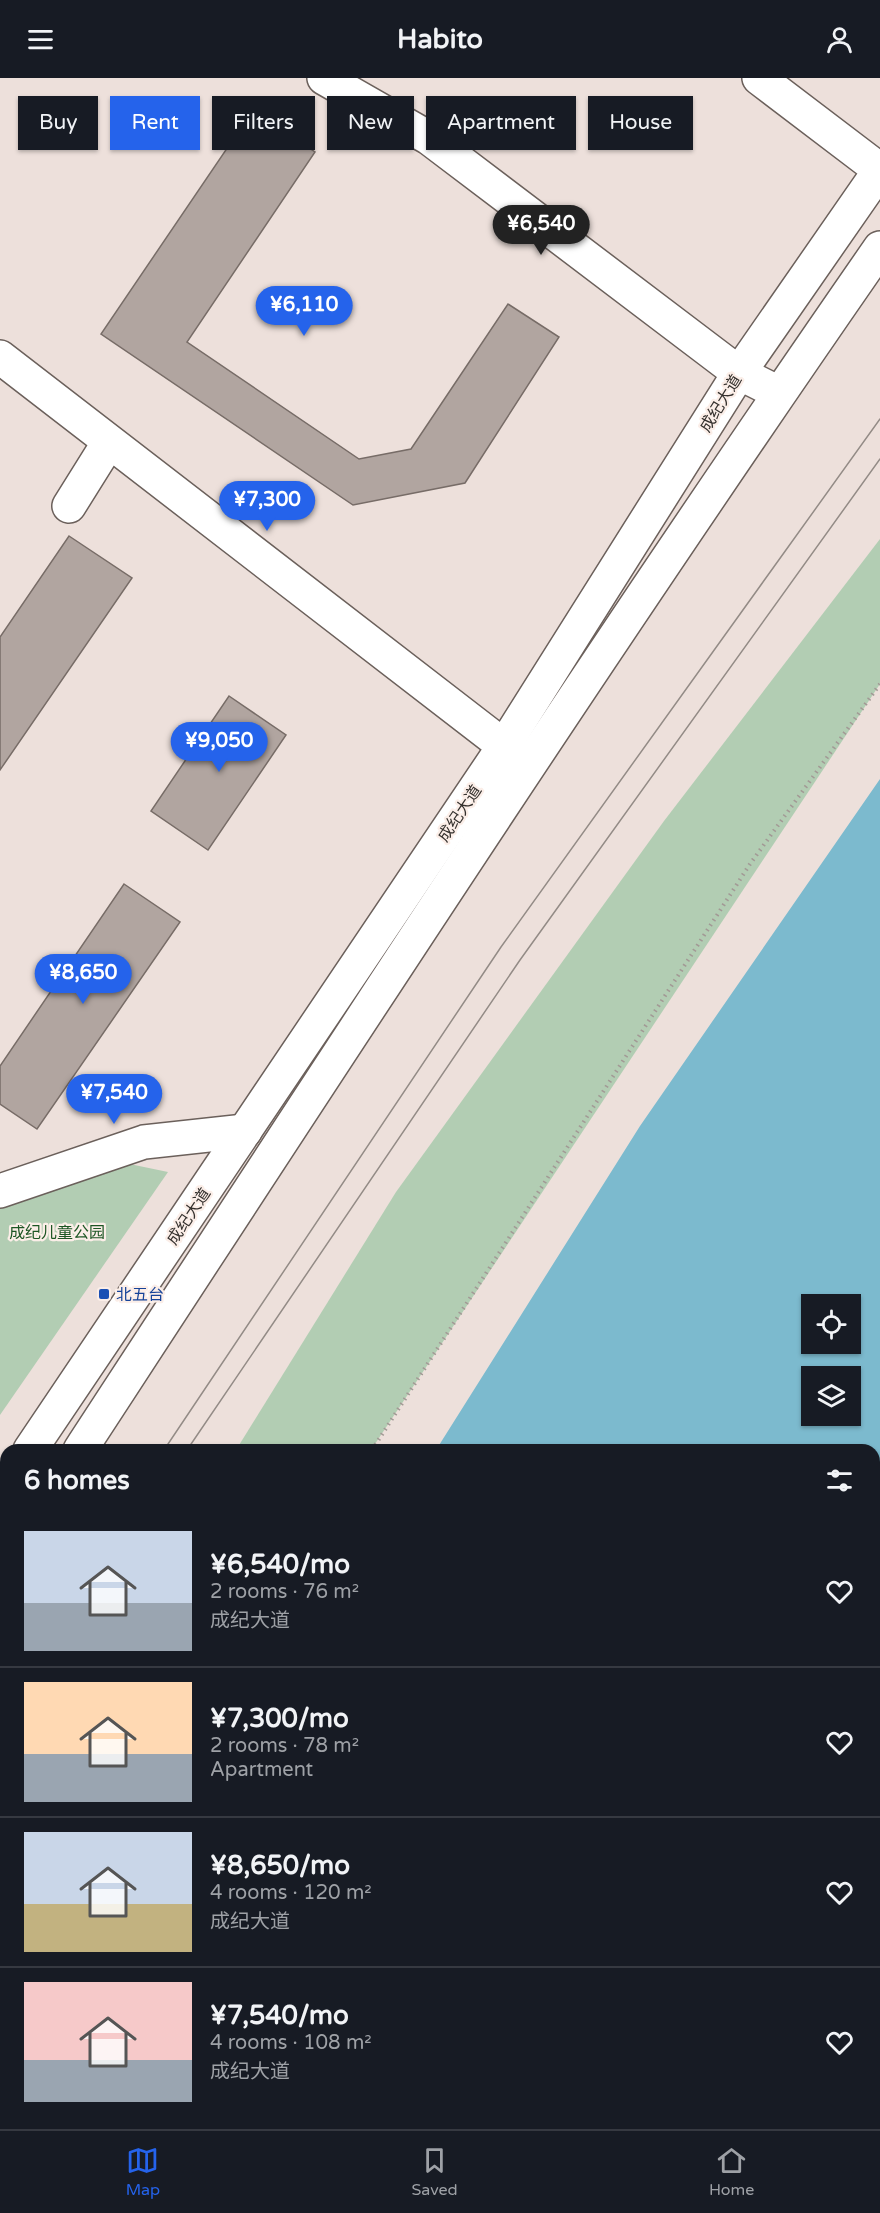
<!DOCTYPE html>
<html lang="en">
<head>
<meta charset="utf-8">
<style>
  :root { --surface:#171b24; --page:#20242c; --text:#f1f3f6; --muted:#9ea1a6; --line:#363941; --accent:#2563eb }
  body { margin:0; font-family:"Varela Round","Noto Sans SC",sans-serif; background:var(--page); color:var(--text); height:100vh; display:flex; flex-direction:column; font-size:22px; white-space:nowrap }
  * { box-sizing:border-box; margin:0 }
  p { font-size:20px; color:var(--muted) }
  .icon { flex:none; width:33px; height:33px; fill:none; stroke:currentColor; stroke-width:2; stroke-linecap:round; stroke-linejoin:round }
  .map { position:relative; flex:1; overflow:hidden }
  .sheet { position:absolute; left:0px; top:1366px; width:880px; height:686px; display:flex; flex-direction:column; background:var(--surface); border-radius:18px 18px 0 0; box-shadow:0 2px 4px #0004 }
  .sheet>* { flex:none }
  .top-card { position:absolute; left:18px; top:18px; width:844px; height:54px; display:flex; gap:12px }
  .buttons { position:absolute; left:801px; top:1216px; display:grid; gap:12px }
  .buttons a { display:grid; place-items:center; width:60px; height:60px; border-radius:0px; background:var(--surface); box-shadow:0 2px 4px #0004; font-size:30px }
  .price { position:absolute; translate:-50% -51px; padding:0 14px; border-radius:21px; background:var(--accent); color:#fff; font-size:20px; line-height:39px; filter:drop-shadow(0 2px 3px #0008) }
  .price::after { content:''; position:absolute; left:50%; top:36px; width:18px; height:14px; margin-left:-9px; background:inherit; clip-path:polygon(0 0,100% 0,50% 100%) }
  .price.current { background:#222; color:#fff }
  ul { padding:0; list-style:none }
  li { display:flex; align-items:center; gap:18px; height:150px; padding:0 24px }
  li+li { border-top:2px solid var(--line) }
  li span { display:grid; place-items:center; flex:none; width:168px; height:120px; border-radius:0px; color:#555 }
  li>.icon { margin-inline-start:auto }
  span .icon { width:72px; height:72px; fill:#fffc; stroke-width:1 }
  li b { font-size:26px }
  h2 { display:flex; justify-content:space-between; align-items:center; height:72px; padding:0 24px; font-size:26px }
  .pill { padding:0 21px; border-radius:0px; background:var(--surface); box-shadow:0 2px 4px #0004; font-size:21px; line-height:54px }
  .pill.current { background:var(--accent); color:#fff }
  header { display:flex; justify-content:space-between; align-items:center; height:78px; padding:0 24px; background:var(--surface); font-size:27px; font-weight:800 }
  .tabs { display:flex; justify-content:space-around; align-items:center; height:84px; border-top:2px solid var(--line); background:var(--surface); font-size:16px; color:var(--muted) }
  .tabs a { display:grid; justify-items:center; gap:3px }
  .tabs .current { color:var(--accent) }
  .map>svg:first-child { display:block }
</style>
</head>
<body>
<header><svg class="icon" aria-label="menu" viewBox="0 0 24 24"><path d="M4 6h16M4 12h16M4 18h16"/></svg>Habito<svg class="icon" aria-label="person" viewBox="0 0 24 24"><circle cx="12" cy="8" r="4"/><path d="M4 21q1-7 8-7t8 7"/></svg></header>
<div class="map">
<svg width="880" height="2051" viewBox="0 0 880 2051">
  <rect width="100%" height="100%" fill="#ede0db"/>
  <g fill="#b2cdb3">
    <path d="M 880,461 L 880,606 L 371,1372 L 236,1372 L 396,1114 L 664,743 Z"/>
    <path d="M 96,1079 L 168,1094 L 0,1337 L 0,1115 Z"/>
    <path d="M 6,1672 L 6,1947 L 0,1957 L 0,1681 Z"/>
  </g>
  <g fill="#7cbace" fill-rule="evenodd">
    <path d="M 880,701 L 880,1572 L 875,1580 L 874,1372 L 436,1372 L 640,1048 ZM 812,1227 L 850,1227 L 850,1266 L 812,1266 ZM 812,1299 L 850,1299 L 850,1338 L 812,1338 Z"/>
    <path d="M 6,2023 L 6,2046 L 416,2046 L 420,2051 L 0,2051 L 0,2033 Z"/>
    <path d="M 484,2046 L 570,2046 L 567,2051 L 487,2051 Z"/>
  </g>
  <g fill="none" stroke-linecap="round" stroke-linejoin="round">
    <g stroke="#7cbace" stroke-width="56">
      <path d="M 874,1808 L 880,1798"/>
      <path d="M 742,2051 L 744,2046"/>
    </g>
  </g>
  <g fill="#b1a5a0" stroke="#776c67" stroke-width="1.5">
    <path d="M 253,32 L 315,74 L 187,264 L 359,381 L 411,371 L 508,226 L 559,259 L 465,405 L 353,427 L 101,256 Z"/>
    <path d="M 69,458 L 132,500 L 0,692 L 0,559 Z"/>
    <path d="M 229,618 L 286,657 L 208,772 L 151,733 Z"/>
    <path d="M 124,806 L 180,844 L 37,1051 L 0,1026 L 0,988 Z"/>
  </g>
  <g fill="none" stroke-linecap="round" stroke-linejoin="round">
    <defs>
      <g id="minor">
        <path d="M 324,0 L 429,60 L 739,295 L 779,315"/>
        <path d="M 0,279 L 504,668"/>
        <path d="M 69,428 L 109,364"/>
        <path d="M 0,1113 L 144,1064 L 245,1053"/>
      </g>
      <g id="major">
        <path d="M 30,1372 L 504,668 L 739,295 L 880,92 L 759,0"/>
        <path d="M 80,1372 C 343,969 605,566 880,170"/>
        <path d="M 0,1417 L 6,1408"/>
        <path d="M 0,1494 L 6,1485"/>
      </g>
    </defs>
    <use href="#minor" stroke="#6b605b" stroke-width="36"/>
    <use href="#major" stroke="#6b605b" stroke-width="36"/>
    <g stroke="#a29995" stroke-width="4" stroke-dasharray="1.5 4.5" stroke-linecap="butt">
      <path d="M 372,1372 L 750,786 L 880,606"/>
      <path d="M 0,1757 L 0,1759"/>
      <path d="M 0,1952 L 6,1943"/>
    </g>
    <use href="#minor" stroke="#fff" stroke-width="33"/>
    <use href="#major" stroke="#fff" stroke-width="33"/>
    <g stroke="#938b86" stroke-width="1.5">
      <path d="M 164,1372 L 501,869 L 880,341"/>
      <path d="M 187,1372 L 520,882 L 880,381"/>
      <path d="M 0,1613 L 6,1604"/>
      <path d="M 0,1650 L 6,1641"/>
    </g>
  </g>
  <rect fill="#1a4fb4" stroke="#fbeee8" stroke-width="2" x="98" y="1210" width="12" height="12" rx="3"/>
  <g text-anchor="middle" stroke-width="4.5" stroke-linejoin="round" paint-order="stroke">
    <g font-size="16" fill="#34302d" stroke="#fbeee8">
      <text transform="translate(720 325) rotate(-58)" y="6">成纪大道</text>
      <text transform="translate(459 735) rotate(-56)" y="6">成纪大道</text>
      <text transform="translate(188 1138) rotate(-56)" y="6">成纪大道</text>
    </g>
    <g font-size="16" fill="#1d5624" stroke="#fbeee8">
      <text x="57" y="1160">成纪儿童公园</text>
    </g>
    <g font-size="16" fill="#164399" stroke="#fbeee8" text-anchor="start">
      <text x="116" y="1222">北五台</text>
    </g>
  </g>
</svg>
<div class="buttons">
<a><svg class="icon" aria-label="locate" viewBox="0 0 24 24"><circle cx="12" cy="12" r="6"/><path d="M12 2v4M12 18v4M2 12h4M18 12h4"/></svg></a>
<a><svg class="icon" aria-label="layers" viewBox="0 0 24 24"><path d="M12 4l9 5-9 5-9-5zM3 14l9 5 9-5"/></svg></a>
</div>
<b class="price current" style="left:541px;top:178px">¥6,540</b>
<b class="price" style="left:304px;top:259px">¥6,110</b>
<b class="price" style="left:267px;top:454px">¥7,300</b>
<b class="price" style="left:219px;top:695px">¥9,050</b>
<b class="price" style="left:83px;top:927px">¥8,650</b>
<b class="price" style="left:114px;top:1047px">¥7,540</b>
<div class="top-card">
<a class="pill">Buy</a>
<a class="pill current">Rent</a>
<a class="pill">Filters</a>
<a class="pill">New</a>
<a class="pill">Apartment</a>
<a class="pill">House</a>
</div>
<section class="sheet">
<h2>6 homes<svg class="icon" aria-label="filters" viewBox="0 0 24 24"><path d="M4 7h16M4 17h16"/><circle cx="9" cy="7" r="2"/><circle cx="15" cy="17" r="2"/></svg></h2>
<ul>
<li><span style="background:linear-gradient(#c9d6e8 60%,#9aa5b1 0)"><svg class="icon" aria-label="home" viewBox="0 0 24 24"><path d="M3 11l9-7 9 7M6 9v11h12V9"/></svg></span><div><b>¥6,540/mo</b><p>2 rooms · 76 m²</p><p>成纪大道</p></div><svg class="icon" aria-label="heart" viewBox="0 0 24 24"><path d="M12 20l-8-8c-3-5 5-10 8-4 3-6 11-1 8 4z"/></svg></li>
<li><span style="background:linear-gradient(#ffd9b3 60%,#9aa5b1 0)"><svg class="icon" aria-label="home" viewBox="0 0 24 24"><path d="M3 11l9-7 9 7M6 9v11h12V9"/></svg></span><div><b>¥7,300/mo</b><p>2 rooms · 78 m²</p><p>Apartment</p></div><svg class="icon" aria-label="heart" viewBox="0 0 24 24"><path d="M12 20l-8-8c-3-5 5-10 8-4 3-6 11-1 8 4z"/></svg></li>
<li><span style="background:linear-gradient(#c9d6e8 60%,#c2b280 0)"><svg class="icon" aria-label="home" viewBox="0 0 24 24"><path d="M3 11l9-7 9 7M6 9v11h12V9"/></svg></span><div><b>¥8,650/mo</b><p>4 rooms · 120 m²</p><p>成纪大道</p></div><svg class="icon" aria-label="heart" viewBox="0 0 24 24"><path d="M12 20l-8-8c-3-5 5-10 8-4 3-6 11-1 8 4z"/></svg></li>
<li><span style="background:linear-gradient(#f6c9c9 65%,#9aa5b1 0)"><svg class="icon" aria-label="home" viewBox="0 0 24 24"><path d="M3 11l9-7 9 7M6 9v11h12V9"/></svg></span><div><b>¥7,540/mo</b><p>4 rooms · 108 m²</p><p>成纪大道</p></div><svg class="icon" aria-label="heart" viewBox="0 0 24 24"><path d="M12 20l-8-8c-3-5 5-10 8-4 3-6 11-1 8 4z"/></svg></li>
</ul>
</section>
</div>
<nav class="tabs">
<a class="current"><svg class="icon" aria-label="map" viewBox="0 0 24 24"><path d="M3 6l6-2 6 2 6-2v14l-6 2-6-2-6 2zM9 4v14M15 6v14"/></svg>Map</a>
<a><svg class="icon" aria-label="saved" viewBox="0 0 24 24"><path d="M7 4h10v16l-5-4-5 4z"/></svg>Saved</a>
<a><svg class="icon" aria-label="home" viewBox="0 0 24 24"><path d="M3 11l9-7 9 7M6 9v11h12V9"/></svg>Home</a>
</nav>
</body>
</html>
